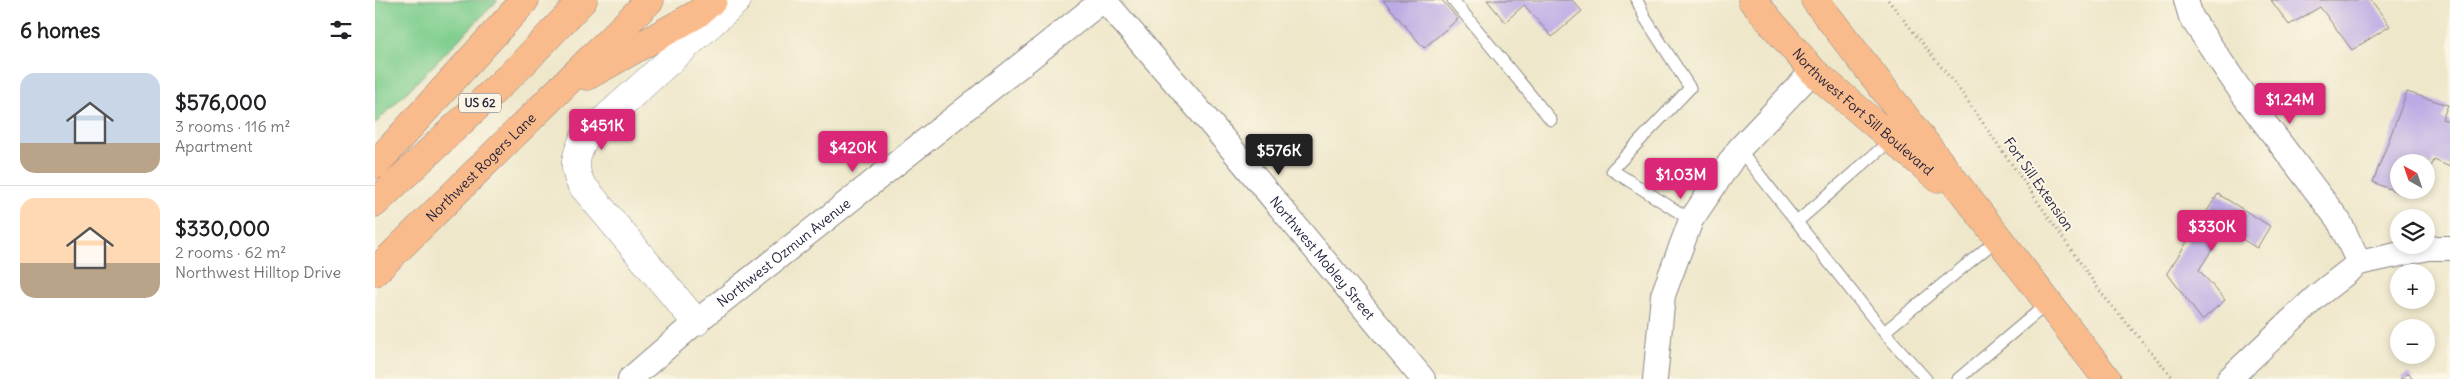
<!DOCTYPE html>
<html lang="en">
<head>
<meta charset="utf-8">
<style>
  :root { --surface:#fff; --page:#f2f2f2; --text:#202124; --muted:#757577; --line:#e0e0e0; --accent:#db2777 }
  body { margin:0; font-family:Delius,sans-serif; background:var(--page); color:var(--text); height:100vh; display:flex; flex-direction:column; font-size:19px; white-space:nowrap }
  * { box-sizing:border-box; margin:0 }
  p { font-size:16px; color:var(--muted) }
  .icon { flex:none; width:28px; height:28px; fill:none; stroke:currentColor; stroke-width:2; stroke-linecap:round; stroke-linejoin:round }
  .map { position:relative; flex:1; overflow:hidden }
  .panel { display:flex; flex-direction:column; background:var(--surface); width:375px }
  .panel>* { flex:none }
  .needle { width:32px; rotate:320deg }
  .tools { position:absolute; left:2015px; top:154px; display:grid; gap:10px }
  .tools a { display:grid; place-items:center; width:45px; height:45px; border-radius:50%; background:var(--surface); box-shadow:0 2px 8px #0003; font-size:25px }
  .price { position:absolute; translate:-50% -42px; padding:0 11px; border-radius:5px; background:var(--accent); color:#fff; font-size:16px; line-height:32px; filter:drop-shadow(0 1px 2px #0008) }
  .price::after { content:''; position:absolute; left:50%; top:30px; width:15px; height:11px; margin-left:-8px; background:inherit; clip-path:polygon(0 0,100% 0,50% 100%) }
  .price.on { background:#222; color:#fff }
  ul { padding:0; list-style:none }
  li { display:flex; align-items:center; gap:15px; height:125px; padding:0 20px }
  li+li { border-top:1px solid var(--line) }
  li span { display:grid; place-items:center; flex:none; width:140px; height:100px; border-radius:15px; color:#555 }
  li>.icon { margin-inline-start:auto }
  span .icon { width:60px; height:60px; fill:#fffc; stroke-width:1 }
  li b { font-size:21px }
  h2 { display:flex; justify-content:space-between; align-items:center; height:60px; padding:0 20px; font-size:21px }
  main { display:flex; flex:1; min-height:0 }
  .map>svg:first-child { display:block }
</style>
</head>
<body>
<main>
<section class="panel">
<h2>6 homes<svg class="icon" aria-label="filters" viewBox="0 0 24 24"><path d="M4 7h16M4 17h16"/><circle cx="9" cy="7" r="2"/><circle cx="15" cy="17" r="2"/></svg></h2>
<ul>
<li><span style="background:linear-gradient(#c9d6e8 70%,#b9a48a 0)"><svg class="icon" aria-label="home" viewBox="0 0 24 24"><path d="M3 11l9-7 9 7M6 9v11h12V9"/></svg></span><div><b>$576,000</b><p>3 rooms · 116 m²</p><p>Apartment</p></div></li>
<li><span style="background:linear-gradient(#ffd9b3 65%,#b9a48a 0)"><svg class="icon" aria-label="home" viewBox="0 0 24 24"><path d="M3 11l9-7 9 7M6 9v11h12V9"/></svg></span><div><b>$330,000</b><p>2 rooms · 62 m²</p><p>Northwest Hilltop Drive</p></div></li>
</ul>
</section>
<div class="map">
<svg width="2075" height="379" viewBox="0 0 2075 379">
  <rect width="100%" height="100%" fill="#fcf5e5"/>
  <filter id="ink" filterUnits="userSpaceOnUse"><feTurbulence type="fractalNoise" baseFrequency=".02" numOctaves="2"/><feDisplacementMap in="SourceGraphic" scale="10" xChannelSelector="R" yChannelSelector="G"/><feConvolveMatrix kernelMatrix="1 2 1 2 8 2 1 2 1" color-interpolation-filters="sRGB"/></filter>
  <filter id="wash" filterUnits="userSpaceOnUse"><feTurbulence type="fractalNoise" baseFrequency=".0096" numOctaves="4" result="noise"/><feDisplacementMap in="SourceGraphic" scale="20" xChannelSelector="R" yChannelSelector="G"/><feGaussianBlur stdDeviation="1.12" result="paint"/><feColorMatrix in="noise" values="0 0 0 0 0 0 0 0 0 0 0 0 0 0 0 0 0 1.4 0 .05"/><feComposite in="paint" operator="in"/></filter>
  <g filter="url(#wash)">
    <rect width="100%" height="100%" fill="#eee7ca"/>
    <path fill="#7fce8e" stroke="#507864" d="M 0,0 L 123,0 L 0,124 Z"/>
    <g id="blocks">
      <g fill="#bba9e5">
        <path d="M 1008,0 L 1067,0 L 1083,19 L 1049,48 Z"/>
        <path d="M 1112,0 L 1197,0 L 1207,11 L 1177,37 L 1149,5 L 1130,22 Z"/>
        <path d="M 1896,0 L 1996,0 L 2015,26 L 1977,50 L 1945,7 L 1914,25 Z"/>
        <path d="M 2032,92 L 2073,105 L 2067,119 L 2075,121 L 2075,167 L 2059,160 L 2056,167 L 2051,162 L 2043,161 L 2024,162 L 2024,190 L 2031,190 L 2029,195 L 1998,182 Z"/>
        <path d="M 1843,194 L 1895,226 L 1882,248 L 1850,229 L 1824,270 L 1850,300 L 1827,320 L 1792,273 Z"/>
        <path d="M 2034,373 L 2038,379 L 2025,379 Z"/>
      </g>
    </g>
  </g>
  <g filter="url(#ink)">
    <use href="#blocks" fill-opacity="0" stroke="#888482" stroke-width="1"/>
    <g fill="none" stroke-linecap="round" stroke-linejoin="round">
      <defs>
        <g id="service">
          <path d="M 1078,0 L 1176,120"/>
          <path d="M 1262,0 L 1270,18 L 1315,88 L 1237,170 L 1316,220"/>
          <path d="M 1364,149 L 1509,332 L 1624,238"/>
          <path d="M 1422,222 L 1517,139"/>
          <path d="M 1509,332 L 1551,379"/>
          <path d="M 1583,379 L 1674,302"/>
        </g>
        <g id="minor">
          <path id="s1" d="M 729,0 L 831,118 L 1048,379"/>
          <path d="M 1811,0 L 1816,17 L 1867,93 L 1964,221 L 1984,263"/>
          <path id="s2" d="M 255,379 L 321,322 L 728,0"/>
          <path d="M 1280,379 L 1288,295 L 1316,220 L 1364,149 L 1438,71"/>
          <path d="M 1854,379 L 1942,296 L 1984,263 L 2053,248 L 2075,248"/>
        </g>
        <path id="tertiary" d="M 321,322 L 206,184 C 197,166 201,156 209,138 L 362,0"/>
        <g id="primary">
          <path id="s3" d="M 1377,0 L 1438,71 L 1563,178"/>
          <path d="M 1440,0 L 1732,379"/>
        </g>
        <g id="trunk">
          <path d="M 212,76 L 322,14 L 338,0"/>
          <path d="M 0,165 L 150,0"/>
          <path d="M 0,203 L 147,64 L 208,0"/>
          <path id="s4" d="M 0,272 L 275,0"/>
        </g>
      </defs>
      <use href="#service" stroke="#888482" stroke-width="13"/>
      <use href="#minor" stroke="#888482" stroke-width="26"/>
      <use href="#tertiary" stroke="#888482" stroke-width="29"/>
      <use href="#primary" stroke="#888482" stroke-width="29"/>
      <use href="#trunk" stroke="#888482" stroke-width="29"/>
      <path stroke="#888482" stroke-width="3" stroke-dasharray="1 4" stroke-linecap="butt" d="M 1513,0 L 1587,93 L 1727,294 L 1799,379"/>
      <use href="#service" stroke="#fff" stroke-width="11"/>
      <use href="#minor" stroke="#fff" stroke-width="24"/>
      <use href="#tertiary" stroke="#fff" stroke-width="28"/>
      <use href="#primary" stroke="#fabb8c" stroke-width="28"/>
      <use href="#trunk" stroke="#fabb8c" stroke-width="28"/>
    </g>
  </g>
  <g text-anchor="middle" stroke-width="4" stroke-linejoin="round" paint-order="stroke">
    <rect fill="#fcf5e5" stroke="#63616e" stroke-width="1" x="84" y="93.5" width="42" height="19" rx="4"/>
    <g font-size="12" font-weight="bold" fill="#22223b">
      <text x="105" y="107">US 62</text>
    </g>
    <g font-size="14" fill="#22223b" stroke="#fcf5e5">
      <text dy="5" stroke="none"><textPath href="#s3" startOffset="158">Northwest Fort Sill Boulevard</textPath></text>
      <text dy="5" stroke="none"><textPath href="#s4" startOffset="149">Northwest Rogers Lane</textPath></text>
      <text transform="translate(1664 184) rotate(55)" y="5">Fort Sill Extension</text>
      <text dy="5" stroke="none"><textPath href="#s2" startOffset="199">Northwest Ozmun Avenue</textPath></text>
      <text dy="5" stroke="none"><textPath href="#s1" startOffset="338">Northwest Mobley Street</textPath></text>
    </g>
  </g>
</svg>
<div class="tools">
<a><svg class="needle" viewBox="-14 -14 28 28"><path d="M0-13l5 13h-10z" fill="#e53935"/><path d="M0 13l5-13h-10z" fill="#757577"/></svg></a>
<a><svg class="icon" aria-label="layers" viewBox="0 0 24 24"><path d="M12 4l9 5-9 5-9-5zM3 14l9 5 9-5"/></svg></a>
<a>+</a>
<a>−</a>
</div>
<b class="price" style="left:1915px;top:125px">$1.24M</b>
<b class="price" style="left:227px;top:151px">$451K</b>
<b class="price" style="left:478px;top:173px">$420K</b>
<b class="price on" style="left:904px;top:176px">$576K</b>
<b class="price" style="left:1306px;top:200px">$1.03M</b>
<b class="price" style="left:1837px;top:252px">$330K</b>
</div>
</main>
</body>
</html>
